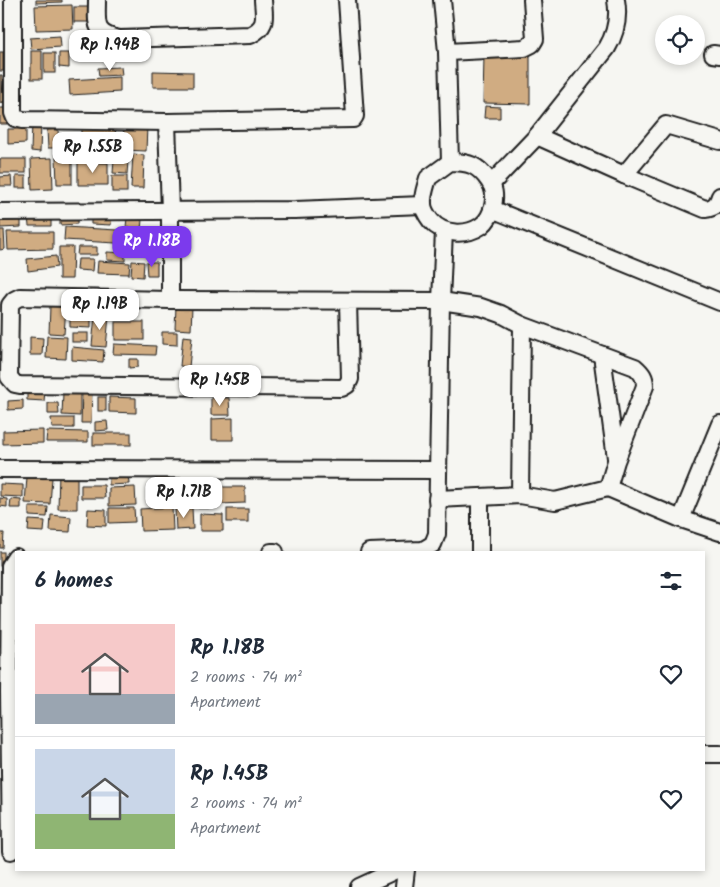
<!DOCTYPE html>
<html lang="en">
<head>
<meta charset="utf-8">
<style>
  :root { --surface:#fff; --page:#f6f6f7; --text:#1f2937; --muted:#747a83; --line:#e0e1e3; --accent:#7c3aed }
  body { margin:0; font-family:Kalam,sans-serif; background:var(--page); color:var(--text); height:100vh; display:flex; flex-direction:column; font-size:19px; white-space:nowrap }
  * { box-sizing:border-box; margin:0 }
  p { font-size:16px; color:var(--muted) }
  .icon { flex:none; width:28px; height:28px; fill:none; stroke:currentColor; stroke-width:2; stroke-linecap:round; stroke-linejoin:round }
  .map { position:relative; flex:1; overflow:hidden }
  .sheet { position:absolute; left:15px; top:551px; width:690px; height:320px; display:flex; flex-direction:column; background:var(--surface); border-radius:0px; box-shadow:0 2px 8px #0003 }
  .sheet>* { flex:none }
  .buttons { position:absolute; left:655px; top:15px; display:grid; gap:10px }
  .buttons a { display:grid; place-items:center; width:50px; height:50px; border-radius:50%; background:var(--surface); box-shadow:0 2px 8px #0003; font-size:25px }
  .price { position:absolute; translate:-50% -42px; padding:0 11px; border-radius:10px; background:#fff; color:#222; font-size:16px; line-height:32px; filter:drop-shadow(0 1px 2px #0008) }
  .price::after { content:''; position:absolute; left:50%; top:30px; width:15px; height:11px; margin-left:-8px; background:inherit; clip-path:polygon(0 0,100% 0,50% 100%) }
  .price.current { background:var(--accent); color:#fff }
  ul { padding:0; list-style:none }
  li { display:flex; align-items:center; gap:15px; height:125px; padding:0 20px }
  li+li { border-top:1px solid var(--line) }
  li span { display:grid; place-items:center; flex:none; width:140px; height:100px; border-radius:0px; color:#555 }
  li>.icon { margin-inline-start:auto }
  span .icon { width:60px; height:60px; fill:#fffc; stroke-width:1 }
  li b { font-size:21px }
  h2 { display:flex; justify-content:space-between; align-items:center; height:60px; padding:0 20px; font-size:21px }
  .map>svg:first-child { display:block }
</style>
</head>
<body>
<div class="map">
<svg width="720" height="887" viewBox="0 0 720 887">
  <rect width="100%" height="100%" fill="#f6f6f2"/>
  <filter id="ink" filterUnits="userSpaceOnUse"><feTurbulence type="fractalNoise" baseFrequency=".02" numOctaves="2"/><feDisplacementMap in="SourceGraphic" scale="10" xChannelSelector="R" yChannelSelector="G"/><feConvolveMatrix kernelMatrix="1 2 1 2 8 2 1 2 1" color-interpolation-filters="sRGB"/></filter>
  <g filter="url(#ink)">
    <g fill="#d0ac82" stroke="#1c1c1c">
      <path d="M 36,0 L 62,0 L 62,2 L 36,3 Z"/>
      <path d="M 72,5 L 73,29 L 36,30 L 35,6 Z"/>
      <rect x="74" y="7" width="20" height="15"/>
      <path d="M 60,36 L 61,47 L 31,49 L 30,38 Z"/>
      <rect x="31" y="51" width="11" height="28"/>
      <rect x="0" y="52" width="3" height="19"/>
      <rect x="44" y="53" width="11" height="20"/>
      <path d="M 59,53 L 69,53 L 69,68 L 59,67 Z"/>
      <path d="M 484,55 L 530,55 L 530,104 L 483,103 Z"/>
      <path d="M 121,67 L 122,75 L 99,76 L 98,68 Z"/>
      <path d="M 153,71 L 193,72 L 193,87 L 153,87 Z"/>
      <path d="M 0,75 L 2,75 L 3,103 L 0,103 Z"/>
      <path d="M 120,77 L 120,92 L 70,95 L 69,80 Z"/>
      <path d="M 485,106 L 500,107 L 500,118 L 484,118 Z"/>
      <path d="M 0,108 L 6,108 L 7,124 L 0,124 Z"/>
      <path d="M 32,123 L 41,123 L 40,152 L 31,151 Z"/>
      <path d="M 124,124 L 147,126 L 146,151 L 123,150 Z"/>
      <path d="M 81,126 L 116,127 L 115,135 L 81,134 Z"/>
      <path d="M 8,129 L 26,129 L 26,143 L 8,144 Z"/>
      <path d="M 58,129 L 59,148 L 48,148 L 47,130 Z"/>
      <path d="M 62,135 L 69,135 L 69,150 L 63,150 Z"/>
      <rect x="80" y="138" width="32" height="18"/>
      <path d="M 133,154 L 144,155 L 143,188 L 131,188 Z"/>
      <path d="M 56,157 L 72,157 L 72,184 L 57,184 Z"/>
      <path d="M 52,158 L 53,189 L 32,190 L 31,159 Z"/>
      <rect x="0" y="159" width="26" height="14"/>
      <path d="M 114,160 L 128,161 L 127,174 L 113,173 Z"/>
      <path d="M 78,162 L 108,163 L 108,185 L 78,185 Z"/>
      <path d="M 11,176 L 12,186 L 0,186 L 0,177 Z"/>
      <rect x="16" y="176" width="10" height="12"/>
      <rect x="112" y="176" width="15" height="16"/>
      <path d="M 0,215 L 21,215 L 21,227 L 0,228 Z"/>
      <path d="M 91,215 L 112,215 L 111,225 L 91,224 Z"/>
      <path d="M 51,216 L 51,226 L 29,226 L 28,217 Z"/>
      <path d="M 77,216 L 77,224 L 60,225 L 60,217 Z"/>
      <path d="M 127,218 L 142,220 L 141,229 L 126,227 Z"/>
      <path d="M 65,227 L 134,231 L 133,244 L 64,240 Z"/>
      <path d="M 0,230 L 4,230 L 5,249 L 0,250 Z"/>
      <path d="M 7,232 L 53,232 L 53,249 L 8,250 Z"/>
      <rect x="136" y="232" width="19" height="16"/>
      <path d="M 59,247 L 73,247 L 72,279 L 59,279 Z"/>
      <path d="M 78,247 L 97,247 L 97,255 L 77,255 Z"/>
      <path d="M 107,252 L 125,253 L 125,261 L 107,260 Z"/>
      <path d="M 56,256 L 57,267 L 28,271 L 27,259 Z"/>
      <path d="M 78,259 L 93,259 L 92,271 L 77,270 Z"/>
      <path d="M 98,261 L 130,263 L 129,274 L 97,273 Z"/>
      <path d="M 132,261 L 144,262 L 143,277 L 131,276 Z"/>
      <path d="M 146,262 L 157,262 L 157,275 L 147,275 Z"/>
      <path d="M 50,306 L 66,307 L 64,334 L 49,333 Z"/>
      <path d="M 176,306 L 192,307 L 191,330 L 175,329 Z"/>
      <path d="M 70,309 L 91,311 L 91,328 L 70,327 Z"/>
      <path d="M 95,315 L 109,316 L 106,347 L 92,346 Z"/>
      <rect x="115" y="322" width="29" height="18"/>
      <path d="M 162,332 L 177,332 L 177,345 L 162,344 Z"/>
      <rect x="72" y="333" width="16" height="9"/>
      <path d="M 47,336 L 67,337 L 66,359 L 46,358 Z"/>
      <path d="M 183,336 L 192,337 L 189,367 L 180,366 Z"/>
      <path d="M 30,337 L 43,338 L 42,355 L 30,355 Z"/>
      <path d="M 114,344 L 156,346 L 155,355 L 113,354 Z"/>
      <path d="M 72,347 L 104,350 L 103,362 L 72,360 Z"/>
      <path d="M 129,359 L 138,359 L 138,367 L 129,368 Z"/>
      <path d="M 27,390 L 45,391 L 44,401 L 27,400 Z"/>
      <path d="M 82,391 L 92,391 L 91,423 L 81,423 Z"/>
      <path d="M 63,393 L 80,394 L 80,416 L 62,415 Z"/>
      <rect x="98" y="397" width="8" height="14"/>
      <path d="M 109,397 L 136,398 L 136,413 L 109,412 Z"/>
      <path d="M 211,398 L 229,398 L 230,415 L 211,415 Z"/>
      <path d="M 23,400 L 23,409 L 8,410 L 8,401 Z"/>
      <path d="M 48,403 L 58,403 L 59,414 L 48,414 Z"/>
      <path d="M 51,418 L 74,418 L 74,428 L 52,428 Z"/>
      <path d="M 233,418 L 233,440 L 212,440 L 212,419 Z"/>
      <path d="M 107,421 L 108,430 L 95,431 L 95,422 Z"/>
      <path d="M 43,430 L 43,443 L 3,444 L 3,431 Z"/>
      <path d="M 47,431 L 88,432 L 88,442 L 46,442 Z"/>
      <rect x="93" y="433" width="38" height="12"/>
      <path d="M 59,472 L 77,472 L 77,509 L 58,509 Z"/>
      <path d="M 109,474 L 128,474 L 129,484 L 109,485 Z"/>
      <path d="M 188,476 L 188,502 L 156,502 L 156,477 Z"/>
      <path d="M 27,477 L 52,478 L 50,504 L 25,503 Z"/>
      <path d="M 0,484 L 23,485 L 23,497 L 0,496 Z"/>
      <path d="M 81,485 L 104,485 L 105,498 L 81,498 Z"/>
      <path d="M 197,485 L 216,485 L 217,508 L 198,508 Z"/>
      <path d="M 135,487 L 136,505 L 109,506 L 109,488 Z"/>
      <path d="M 220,487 L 245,487 L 245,503 L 220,504 Z"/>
      <path d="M 0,498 L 7,499 L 7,507 L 0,506 Z"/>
      <path d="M 11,499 L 21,500 L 21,508 L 10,508 Z"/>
      <path d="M 29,507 L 48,507 L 47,517 L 29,516 Z"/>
      <path d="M 172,507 L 173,530 L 141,531 L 140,509 Z"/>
      <path d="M 109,508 L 134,508 L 135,522 L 109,523 Z"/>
      <path d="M 192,508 L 193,529 L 176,530 L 175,509 Z"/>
      <path d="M 88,509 L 106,510 L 106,526 L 87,525 Z"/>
      <rect x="227" y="509" width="21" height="13"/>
      <path d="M 200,514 L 223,515 L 223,531 L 200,531 Z"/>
      <path d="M 51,515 L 71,517 L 70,532 L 50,531 Z"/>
      <path d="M 29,520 L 45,521 L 44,532 L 28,531 Z"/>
      <path d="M 0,533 L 4,533 L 3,548 L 0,548 Z"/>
      <rect x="0" y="552" width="4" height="14"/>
      <path d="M 0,594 L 2,594 L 1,648 L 0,648 Z"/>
    </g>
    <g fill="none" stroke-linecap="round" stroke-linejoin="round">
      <defs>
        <g id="street">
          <path d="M 13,0 L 13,113 L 15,118 L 23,120 L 167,122 L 353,119 L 355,116 L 347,0"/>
          <path d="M 97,0 C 97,24 93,34 120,39 L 250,35 C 268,26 264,18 263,0"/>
          <path d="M 442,0 L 447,52 L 450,162"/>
          <path d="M 447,52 L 524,48 L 532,44 L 535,39 L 532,0"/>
          <path d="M 713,54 L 720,55"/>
          <path d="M 167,122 L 170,211 L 170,300"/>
          <path d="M 537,136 L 624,175 L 666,125 L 720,141"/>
          <path d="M 450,162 C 469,162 478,165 489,181 C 499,194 493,217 481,226 C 466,236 443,235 431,221 C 428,217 423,210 423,204 C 422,196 426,186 428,178 Z"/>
          <path d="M 624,175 L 705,209 C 714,208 717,205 720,196"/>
          <path d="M 492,183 L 537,136 L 607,48 C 616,33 619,17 616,0"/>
          <path d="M 492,209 L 720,302"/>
          <path d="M 0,212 L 295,210 L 423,205"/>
          <path d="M 348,301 L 350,379 L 347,385 L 342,388 L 20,385 L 15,384 L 9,377 L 10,305 L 14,300 L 20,297 L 170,300 L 441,301 L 481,307 L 501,314 L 522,325 L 635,367 C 642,373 645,377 645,386 L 616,461 L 608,488"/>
          <path d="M 602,355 L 616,458"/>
          <path d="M 0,469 L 438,470"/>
          <path d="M 520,495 L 522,325"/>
          <path d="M 480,498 L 480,552"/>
          <path d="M 437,499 L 520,495 L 555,501 L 608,488 L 681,519 L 720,532"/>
          <path d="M 681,519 L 720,424"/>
          <path d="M 271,552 L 275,552"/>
          <path d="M 369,552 L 423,550 L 433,544 L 437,534 L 441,301 L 444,231"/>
          <path d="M 704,754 L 720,754"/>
          <path d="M 11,851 L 9,692 L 10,566 L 16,557"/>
          <path d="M 359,887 L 396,870"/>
          <path d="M 404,887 L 406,870"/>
        </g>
      </defs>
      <use href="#street" stroke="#1c1c1c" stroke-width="20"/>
      <use href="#street" stroke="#f6f6f2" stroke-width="16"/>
    </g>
  </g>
</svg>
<div class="buttons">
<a><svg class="icon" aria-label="locate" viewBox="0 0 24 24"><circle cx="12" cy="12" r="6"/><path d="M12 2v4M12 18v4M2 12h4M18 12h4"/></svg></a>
</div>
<b class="price" style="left:110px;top:72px">Rp 1.94B</b>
<b class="price" style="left:93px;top:174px">Rp 1.55B</b>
<b class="price current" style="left:152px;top:268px">Rp 1.18B</b>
<b class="price" style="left:100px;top:331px">Rp 1.19B</b>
<b class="price" style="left:220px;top:407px">Rp 1.45B</b>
<b class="price" style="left:184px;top:519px">Rp 1.71B</b>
<section class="sheet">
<h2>6 homes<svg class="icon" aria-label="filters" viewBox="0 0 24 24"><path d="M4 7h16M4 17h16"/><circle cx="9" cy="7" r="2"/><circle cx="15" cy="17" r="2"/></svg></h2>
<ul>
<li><span style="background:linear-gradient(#f6c9c9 70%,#9aa5b1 0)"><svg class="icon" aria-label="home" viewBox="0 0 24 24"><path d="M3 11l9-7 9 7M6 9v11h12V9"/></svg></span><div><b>Rp 1.18B</b><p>2 rooms · 74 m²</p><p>Apartment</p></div><svg class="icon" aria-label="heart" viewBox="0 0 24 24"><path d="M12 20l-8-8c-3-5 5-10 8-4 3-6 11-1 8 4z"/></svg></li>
<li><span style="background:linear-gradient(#c9d6e8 65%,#8fb573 0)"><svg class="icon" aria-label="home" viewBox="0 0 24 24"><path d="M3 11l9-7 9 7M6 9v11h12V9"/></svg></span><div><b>Rp 1.45B</b><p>2 rooms · 74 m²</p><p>Apartment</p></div><svg class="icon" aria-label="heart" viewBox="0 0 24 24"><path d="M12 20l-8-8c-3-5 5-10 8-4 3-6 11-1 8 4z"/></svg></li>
</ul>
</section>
</div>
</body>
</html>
